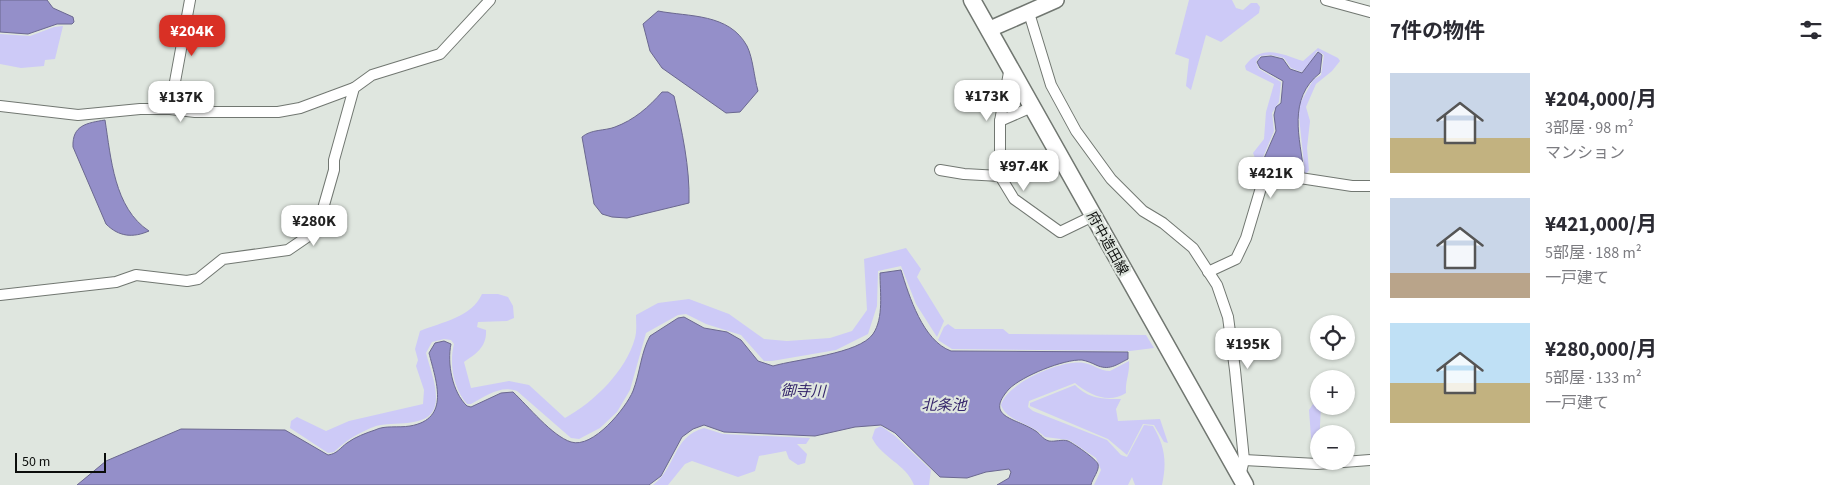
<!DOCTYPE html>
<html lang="ja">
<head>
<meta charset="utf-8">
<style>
  :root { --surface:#fff; --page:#f2f2f3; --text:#2b2b33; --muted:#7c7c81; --accent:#d93025 }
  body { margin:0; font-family:"Source Sans 3","Noto Sans JP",sans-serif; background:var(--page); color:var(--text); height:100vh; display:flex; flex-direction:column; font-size:19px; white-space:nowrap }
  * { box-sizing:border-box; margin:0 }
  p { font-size:16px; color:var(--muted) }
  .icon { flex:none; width:28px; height:28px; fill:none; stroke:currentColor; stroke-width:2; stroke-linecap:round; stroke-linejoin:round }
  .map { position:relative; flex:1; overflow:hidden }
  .details { display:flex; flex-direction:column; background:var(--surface); width:475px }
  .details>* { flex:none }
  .fabs { position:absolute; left:1310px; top:315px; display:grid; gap:10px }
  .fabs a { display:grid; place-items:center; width:45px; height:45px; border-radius:50%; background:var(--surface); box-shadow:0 1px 4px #0004; font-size:25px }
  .scale { position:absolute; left:15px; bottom:12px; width:91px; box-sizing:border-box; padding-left:5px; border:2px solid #0b0d0b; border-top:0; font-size:14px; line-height:18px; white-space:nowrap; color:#0b0d0b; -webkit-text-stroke:4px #dfe6df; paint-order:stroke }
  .price { position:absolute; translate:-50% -42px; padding:0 11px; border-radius:10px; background:#fff; color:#222; font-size:16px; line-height:32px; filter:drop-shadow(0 1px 2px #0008) }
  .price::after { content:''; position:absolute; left:50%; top:30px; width:15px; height:11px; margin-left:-8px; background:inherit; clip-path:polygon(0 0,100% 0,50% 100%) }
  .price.active { background:var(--accent); color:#fff }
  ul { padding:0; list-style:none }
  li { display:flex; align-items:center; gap:15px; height:125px; padding:0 20px }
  li span { display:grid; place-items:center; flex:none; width:140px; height:100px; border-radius:0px; color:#555 }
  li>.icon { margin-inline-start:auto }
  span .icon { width:60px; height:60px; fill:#fffc; stroke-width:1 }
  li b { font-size:21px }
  h2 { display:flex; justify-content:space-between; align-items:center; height:60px; padding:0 20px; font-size:21px }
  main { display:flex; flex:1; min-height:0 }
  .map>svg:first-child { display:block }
</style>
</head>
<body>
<main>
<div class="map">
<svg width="1370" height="485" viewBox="0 0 1370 485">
  <rect width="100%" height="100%" fill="#dfe6df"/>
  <g fill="#cdcaf7">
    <path d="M 1189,0 L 1232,0 L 1236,8 L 1243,10 L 1251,3 L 1257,3 L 1260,7 L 1259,13 L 1221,42 L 1206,35 L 1191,90 L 1186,86 L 1189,59 L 1175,54 Z"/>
    <path d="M 63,26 L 55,59 L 45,60 L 44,66 L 21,68 L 0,64 L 0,34 L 30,36 L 54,27 Z"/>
    <path d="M 1318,48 L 1338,58 L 1340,61 L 1332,71 L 1316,84 L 1306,107 L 1310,121 L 1307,148 L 1309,170 L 1307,173 L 1305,174 L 1298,107 L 1313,80 L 1321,75 L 1324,55 L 1317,51 L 1310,64 L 1302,72 L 1291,68 L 1284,58 L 1271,55 L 1260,56 L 1256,62 L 1259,69 L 1281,82 L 1279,102 L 1272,113 L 1274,131 L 1261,162 L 1255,158 L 1253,153 L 1264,139 L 1266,112 L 1274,84 L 1246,70 L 1245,66 C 1261,43 1282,54 1303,61 Z"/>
    <path d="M 906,248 L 921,269 L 917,277 L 944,321 L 937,337 L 916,304 L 901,266 L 878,271 L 877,306 L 868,334 L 836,350 L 772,361 L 764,361 L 741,335 L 706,324 L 686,314 L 678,315 L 646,333 L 630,390 L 617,412 L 600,428 L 579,439 L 571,438 L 517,391 C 500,385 486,396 471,404 L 467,404 C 453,388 449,363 454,344 L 451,340 L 444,339 L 432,342 L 426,353 C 430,369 439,390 435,406 C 429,429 392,421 376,426 C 360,432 346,440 334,452 L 328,453 L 290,428 L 291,421 L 297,417 L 326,431 L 349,421 L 423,404 L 424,390 L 416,366 L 418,360 L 415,349 L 420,331 C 442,322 472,317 482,294 L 498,294 L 508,297 L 513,306 L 514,318 L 507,321 L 478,322 L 477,327 L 486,330 C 487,347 476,354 464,362 L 471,388 L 509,381 L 529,385 L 565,418 C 594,402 626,371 635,338 C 637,331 636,322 636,315 L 658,303 L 689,299 L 729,314 L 764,339 L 787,341 L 830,338 L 852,331 L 867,310 L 864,259 Z"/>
    <path d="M 948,324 L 955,329 L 1003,329 L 1009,334 L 1146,335 L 1154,348 L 1130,351 L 952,349 L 938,340 L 944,327 Z"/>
    <path d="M 1129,361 C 1130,373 1125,381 1126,393 C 1109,404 1089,395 1075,383 L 1029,401 L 1028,407 L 1033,411 L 1107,440 L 1121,455 L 1127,457 L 1144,425 L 1153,426 C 1165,446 1167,462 1162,485 L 1135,485 L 1132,477 L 1128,485 L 1094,485 L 1101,470 L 1096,458 L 1069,440 L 1045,437 C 1032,423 1007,422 1001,405 C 1007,383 1062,359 1084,363 C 1093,364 1100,371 1110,371 Z"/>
    <path d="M 1075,385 C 1089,399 1102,399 1121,399 L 1116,409 L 1118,421 L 1160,419 L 1168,443 L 1164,442 L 1154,425 L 1143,424 L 1127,455 L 1108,439 L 1030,406 L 1030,403 Z"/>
    <path d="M 1317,398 L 1319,406 L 1321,406 L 1319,445 L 1312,451 L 1309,410 Z"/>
    <path d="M 881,426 L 895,436 L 931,470 L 929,485 L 914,485 C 906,464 882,458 872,438 L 875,429 Z"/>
    <path d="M 704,428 L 723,434 L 810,438 L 806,444 L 797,444 L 807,454 L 805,463 L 798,465 L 789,459 L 786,451 L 759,456 L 755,471 L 738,477 L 692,461 L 685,464 L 668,485 L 653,485 C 677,467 672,437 704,428 Z"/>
  </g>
  <g fill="#948fc9" stroke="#6b6890">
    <path d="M 0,0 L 47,0 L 53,8 L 73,17 L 74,22 L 72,24 L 57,24 L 28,34 L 0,32 Z"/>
    <path d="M 658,11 C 689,17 729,13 747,46 C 753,58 754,77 758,91 L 740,112 L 726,113 L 662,68 L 650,51 L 643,24 Z"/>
    <path d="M 1318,52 L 1322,55 L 1320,73 C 1287,99 1300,138 1304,173 L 1262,163 L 1276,131 L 1274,115 L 1276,107 L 1281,103 L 1283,81 L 1260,68 L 1257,62 L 1261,57 L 1271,56 L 1283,59 L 1290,69 L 1302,73 Z"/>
    <path d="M 662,92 L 668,92 L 674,96 C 682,131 690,167 689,203 L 627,218 L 612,217 L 602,214 L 594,204 L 582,137 C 591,129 605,131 615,127 C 634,120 649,107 662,92 Z"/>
    <path d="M 105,120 C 111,158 114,208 149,231 C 133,238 119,237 106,224 L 73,147 C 72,125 87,123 105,120 Z"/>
    <path d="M 901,270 C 909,296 923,341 951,351 L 1128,352 L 1128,359 C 1116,365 1109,371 1096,365 C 1092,363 1087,361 1082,360 C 1064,359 1022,376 1009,389 C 984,417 1015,418 1034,430 C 1040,433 1042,439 1049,441 C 1055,442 1062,439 1068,441 C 1073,443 1096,459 1098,464 C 1100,470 1092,479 1091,485 L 997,485 L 1009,478 L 1011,472 L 1009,469 L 986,472 L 967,478 L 940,477 L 895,433 L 881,425 L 855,427 L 815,436 L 724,432 L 704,425 L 693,429 L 682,437 L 661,476 L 649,485 L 77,485 L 106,461 L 181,429 L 285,430 L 328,455 C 337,454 340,448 347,443 C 355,437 366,433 375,430 C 385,425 398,428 410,426 C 451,419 436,381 429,353 L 435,343 L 444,341 L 451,344 C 447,363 452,392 467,406 L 471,407 L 501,393 L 513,392 C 528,406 552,436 571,442 C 593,449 626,408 633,391 C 640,373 641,352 650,336 L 678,318 L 684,317 L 704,328 L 727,332 L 741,340 L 758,361 L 773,366 C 797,359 859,354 873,334 C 884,318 880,292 880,273 Z"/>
  </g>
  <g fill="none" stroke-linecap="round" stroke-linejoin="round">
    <defs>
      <g id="street">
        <path d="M 1326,0 L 1370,12"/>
        <path d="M 1029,13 L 1051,85 L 1076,131 L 1111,179 L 1143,211 L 1163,223 L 1193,248 L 1217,285 L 1228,317 L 1235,370 L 1244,460 L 1240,476"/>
        <path d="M 1010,67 L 1000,121 L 1032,107"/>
        <path d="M 0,106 L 78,115 L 140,109 L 170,109 L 195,112 L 278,112 L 300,108 L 354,88"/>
        <path d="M 170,109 L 190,0"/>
        <path d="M 1000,121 L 1000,176 L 1014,199 L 1060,232 L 1093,216"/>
        <path d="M 940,170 L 964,174 L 1000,176"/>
        <path d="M 1208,272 L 1236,259 L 1246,238 L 1263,181 L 1274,174 L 1352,186 L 1370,186"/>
        <path d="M 0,295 L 116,282 L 136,275 L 187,281 L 198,279 L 223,259 L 288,250 L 307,237 L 320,219 L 334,170 L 334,160 L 354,88 L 372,75 L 440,54 L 490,0"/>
        <path d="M 1244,460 L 1317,464 L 1370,460"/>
      </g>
      <path id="secondary" d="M 990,29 L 1056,0"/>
      <path id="primary" d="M 972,0 L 1245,485"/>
    </defs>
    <use href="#street" stroke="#717771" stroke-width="12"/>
    <use href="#secondary" stroke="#717771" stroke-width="18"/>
    <use href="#primary" stroke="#717771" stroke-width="19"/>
    <use href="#street" stroke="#fff" stroke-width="10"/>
    <use href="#secondary" stroke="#fff" stroke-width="15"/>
    <use href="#primary" stroke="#fff" stroke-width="16"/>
  </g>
  <g text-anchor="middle" stroke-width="4.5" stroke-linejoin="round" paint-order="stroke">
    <g font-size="14" fill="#0b0d0b" stroke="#dfe6df">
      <text transform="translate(1108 243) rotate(61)" y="5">府中造田線</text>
    </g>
    <g font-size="15" font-style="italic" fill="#34256a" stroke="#dfe6df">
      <text transform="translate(803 391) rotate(1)" y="5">御寺川</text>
      <text x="944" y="410">北条池</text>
    </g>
  </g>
</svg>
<div class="fabs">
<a><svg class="icon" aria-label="locate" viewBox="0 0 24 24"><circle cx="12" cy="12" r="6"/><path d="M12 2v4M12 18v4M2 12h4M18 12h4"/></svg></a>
<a>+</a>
<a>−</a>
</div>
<div class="scale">50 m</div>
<b class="price active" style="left:192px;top:57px">¥204K</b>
<b class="price" style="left:987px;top:122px">¥173K</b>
<b class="price" style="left:181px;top:123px">¥137K</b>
<b class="price" style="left:1024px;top:192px">¥97.4K</b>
<b class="price" style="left:1271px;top:199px">¥421K</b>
<b class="price" style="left:314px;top:247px">¥280K</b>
<b class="price" style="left:1248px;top:370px">¥195K</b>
</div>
<section class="details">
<h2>7件の物件<svg class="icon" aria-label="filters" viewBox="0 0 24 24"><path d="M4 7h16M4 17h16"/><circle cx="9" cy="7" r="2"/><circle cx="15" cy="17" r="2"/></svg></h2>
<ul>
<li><span style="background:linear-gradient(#c9d6e8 65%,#c2b280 0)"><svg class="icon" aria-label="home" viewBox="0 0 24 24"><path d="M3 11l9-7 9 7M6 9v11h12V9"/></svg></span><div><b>¥204,000/月</b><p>3部屋 · 98 m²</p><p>マンション</p></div></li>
<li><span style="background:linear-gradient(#c9d6e8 75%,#b9a48a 0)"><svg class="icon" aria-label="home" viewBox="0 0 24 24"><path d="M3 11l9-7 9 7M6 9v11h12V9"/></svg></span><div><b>¥421,000/月</b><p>5部屋 · 188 m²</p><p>一戸建て</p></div></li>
<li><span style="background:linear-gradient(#bfe0f5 60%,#c2b280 0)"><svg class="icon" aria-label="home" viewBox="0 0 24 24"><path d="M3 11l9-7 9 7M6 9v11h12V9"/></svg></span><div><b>¥280,000/月</b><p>5部屋 · 133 m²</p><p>一戸建て</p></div></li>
</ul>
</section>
</main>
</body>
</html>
